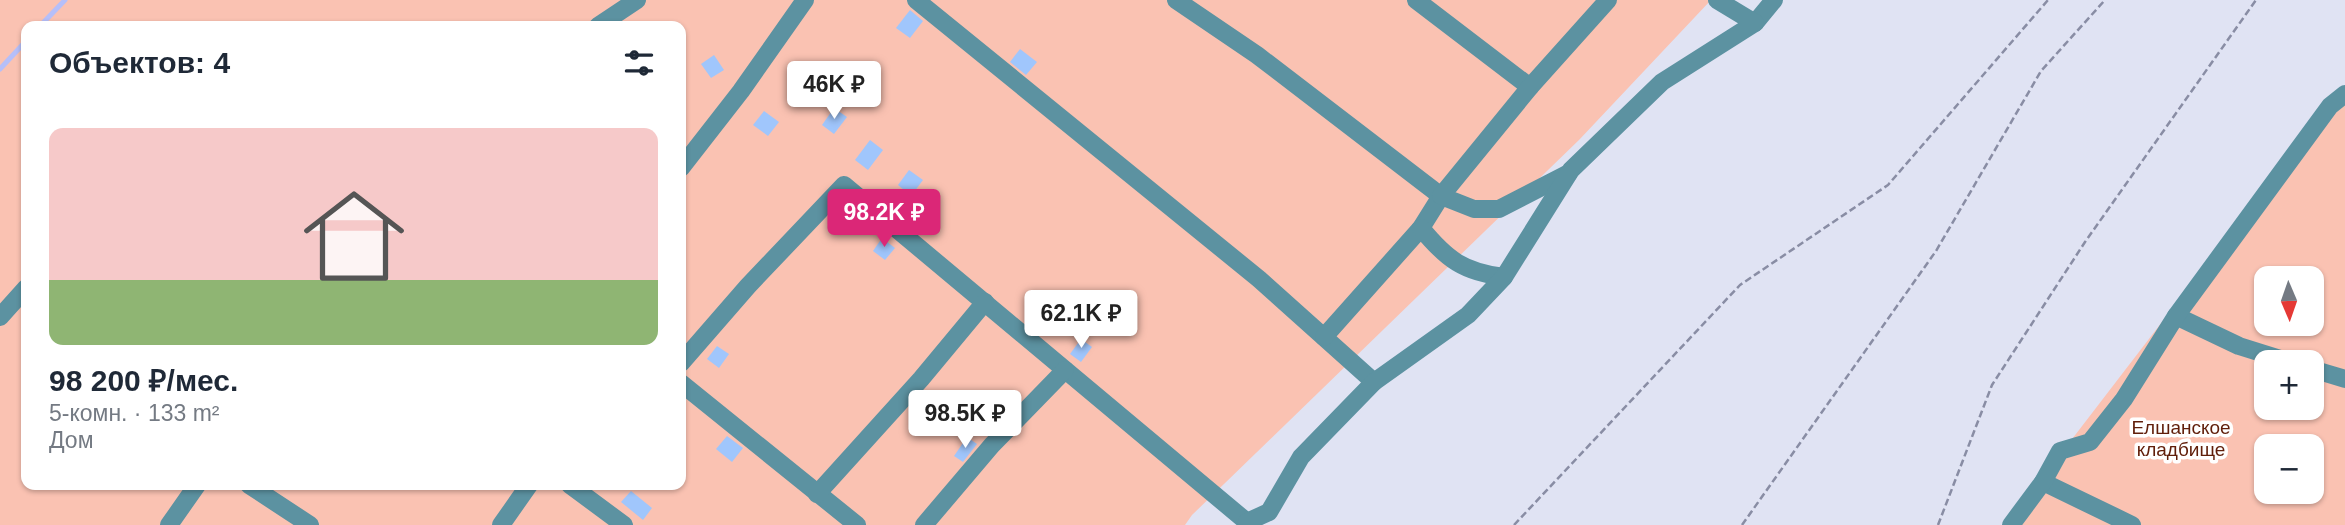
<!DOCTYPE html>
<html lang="ru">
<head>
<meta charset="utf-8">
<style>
  :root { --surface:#fff; --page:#f2f2f3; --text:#1f2937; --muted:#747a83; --accent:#db2777 }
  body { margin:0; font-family:Arial,sans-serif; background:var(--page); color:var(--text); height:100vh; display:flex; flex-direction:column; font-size:26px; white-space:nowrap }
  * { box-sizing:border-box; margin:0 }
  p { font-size:23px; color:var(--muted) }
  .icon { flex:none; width:38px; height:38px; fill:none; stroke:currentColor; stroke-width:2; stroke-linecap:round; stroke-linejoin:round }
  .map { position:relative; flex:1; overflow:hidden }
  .side { position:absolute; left:21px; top:21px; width:665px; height:469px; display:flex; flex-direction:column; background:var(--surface); border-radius:14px; box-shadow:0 2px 5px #0004 }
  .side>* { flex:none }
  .needle { width:46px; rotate:178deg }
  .controls { position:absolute; left:2254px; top:266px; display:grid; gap:14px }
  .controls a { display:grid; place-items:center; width:70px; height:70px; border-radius:14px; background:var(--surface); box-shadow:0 2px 5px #0004; font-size:35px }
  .price { position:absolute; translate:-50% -60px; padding:0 16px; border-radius:7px; background:#fff; color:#222; font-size:23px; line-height:46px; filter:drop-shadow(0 2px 4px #0008) }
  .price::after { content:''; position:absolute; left:50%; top:42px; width:21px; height:16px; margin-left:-10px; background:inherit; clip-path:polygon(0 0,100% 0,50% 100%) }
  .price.on { background:var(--accent); color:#fff }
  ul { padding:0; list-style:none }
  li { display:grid; align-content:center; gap:14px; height:371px; padding:0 28px }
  li span { display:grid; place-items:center; height:217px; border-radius:14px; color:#555 }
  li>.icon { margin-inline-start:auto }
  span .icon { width:126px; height:126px; fill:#fffc; stroke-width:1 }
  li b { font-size:30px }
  h2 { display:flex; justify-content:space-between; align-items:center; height:84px; padding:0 28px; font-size:30px }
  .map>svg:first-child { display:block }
</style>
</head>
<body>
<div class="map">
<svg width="2345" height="525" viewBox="0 0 2345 525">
  <rect width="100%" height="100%" fill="#e0e3f3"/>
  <g fill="#fac2b2" fill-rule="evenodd">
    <path d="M 0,0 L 1711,0 L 1579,140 L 1192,515 L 1185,525 L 0,525 ZM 26,26 L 681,26 L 681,485 L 26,485 Z"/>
    <path d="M 2345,89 L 2345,525 L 2006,525 L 2334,98 ZM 2266,278 L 2312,278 L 2312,324 L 2266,324 ZM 2266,362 L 2312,362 L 2312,408 L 2266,408 ZM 2266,446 L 2312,446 L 2312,492 L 2266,492 Z"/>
  </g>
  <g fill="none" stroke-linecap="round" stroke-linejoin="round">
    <g stroke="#b6bff9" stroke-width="5">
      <path d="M 40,26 L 65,0"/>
      <path d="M 0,69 L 26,41"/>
    </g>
  </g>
  <g fill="#a0c6fc">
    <path d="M 910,10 L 923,21 L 910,38 L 896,28 Z"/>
    <path d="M 1020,49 L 1037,62 L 1026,75 L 1010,62 Z"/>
    <path d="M 714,55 L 724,70 L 711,78 L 701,64 Z"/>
    <path d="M 834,108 L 847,117 L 834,134 L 822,125 Z"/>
    <path d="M 764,111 L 779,122 L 768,136 L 753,125 Z"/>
    <path d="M 870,140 L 883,150 L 868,170 L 855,160 Z"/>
    <path d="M 909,170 L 923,180 L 911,196 L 898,185 Z"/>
    <path d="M 882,238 L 895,248 L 885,260 L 873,251 Z"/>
    <path d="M 1081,339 L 1092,347 L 1081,362 L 1070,354 Z"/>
    <path d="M 717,346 L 729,354 L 719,368 L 707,359 Z"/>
    <path d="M 727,436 L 743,448 L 732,462 L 716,449 Z"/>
    <path d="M 967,437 L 977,444 L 963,462 L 954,456 Z"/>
    <path d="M 631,491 L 652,508 L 643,520 L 621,502 Z"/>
  </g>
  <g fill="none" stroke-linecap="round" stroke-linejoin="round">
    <g stroke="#898da4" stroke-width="2.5" stroke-dasharray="7 3.5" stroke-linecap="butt">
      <path d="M 1514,525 L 1740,285 L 1888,185 L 2048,0"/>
      <path d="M 1742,525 L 1936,251 L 2041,71 L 2105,0"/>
      <path d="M 1938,525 L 1992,385 L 2085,242 L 2256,0"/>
    </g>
    <g stroke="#5c92a1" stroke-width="18">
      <path d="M 916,0 L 1259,279 L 1374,382"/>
      <path d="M 1176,0 L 1257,55 L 1441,196 L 1421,228 L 1324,337"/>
      <path d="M 1416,0 L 1530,87"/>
      <path d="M 1755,23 L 1774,0"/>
      <path d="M 598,26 L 637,0"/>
      <path d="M 681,168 L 741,91 L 805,0"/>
      <path d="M 1569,173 L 1499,209 L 1474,209 L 1441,196 L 1530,87 L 1608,0"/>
      <path d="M 1421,228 C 1447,260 1464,272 1504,277"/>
      <path d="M 2176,316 L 2239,346 L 2290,362"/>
      <path d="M 0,317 L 26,288"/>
      <path d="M 681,363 L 748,286 L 844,185 L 1247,522"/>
      <path d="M 2312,369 L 2345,379"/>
      <path d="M 681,383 L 857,525"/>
      <path d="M 2043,482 L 2132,525"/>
      <path d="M 249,485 L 310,525"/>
      <path d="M 570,485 L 624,525"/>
      <path d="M 817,494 L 921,379 L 985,302"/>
      <path d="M 169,525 L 197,485"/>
      <path d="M 501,525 L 529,485"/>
      <path d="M 924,525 L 992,445 L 1065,370"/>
      <path d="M 1246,525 L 1247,522 L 1269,512 L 1301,457 L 1374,382 L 1468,315 L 1504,277 L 1571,170 L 1662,82 L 1755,23 L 1717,0"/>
      <path d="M 2011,525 L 2043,482 L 2060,451 L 2090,442 L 2124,399 L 2176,316 L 2330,106 L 2345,94"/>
    </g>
  </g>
  <g text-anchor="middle" stroke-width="7" stroke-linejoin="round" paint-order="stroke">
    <g font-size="19" fill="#601e0a" stroke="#fff">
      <text x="2181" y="434">Елшанское<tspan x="2181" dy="22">кладбище</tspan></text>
    </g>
  </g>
</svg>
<div class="controls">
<a><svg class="needle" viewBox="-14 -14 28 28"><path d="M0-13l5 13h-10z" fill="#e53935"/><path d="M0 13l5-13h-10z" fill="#747a83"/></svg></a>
<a>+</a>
<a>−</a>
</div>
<b class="price" style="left:834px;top:121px">46K ₽</b>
<b class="price on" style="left:884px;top:249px">98.2K ₽</b>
<b class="price" style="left:1081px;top:350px">62.1K ₽</b>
<b class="price" style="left:965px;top:450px">98.5K ₽</b>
<section class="side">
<h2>Объектов: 4<svg class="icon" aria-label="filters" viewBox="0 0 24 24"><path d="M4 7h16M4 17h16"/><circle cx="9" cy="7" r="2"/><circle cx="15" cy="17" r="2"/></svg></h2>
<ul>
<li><span style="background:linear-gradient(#f6c9c9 70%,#8fb573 0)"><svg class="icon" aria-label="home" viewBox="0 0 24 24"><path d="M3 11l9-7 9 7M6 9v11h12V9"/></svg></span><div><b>98 200 ₽/мес.</b><p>5-комн. · 133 m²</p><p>Дом</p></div></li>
</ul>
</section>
</div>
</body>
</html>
